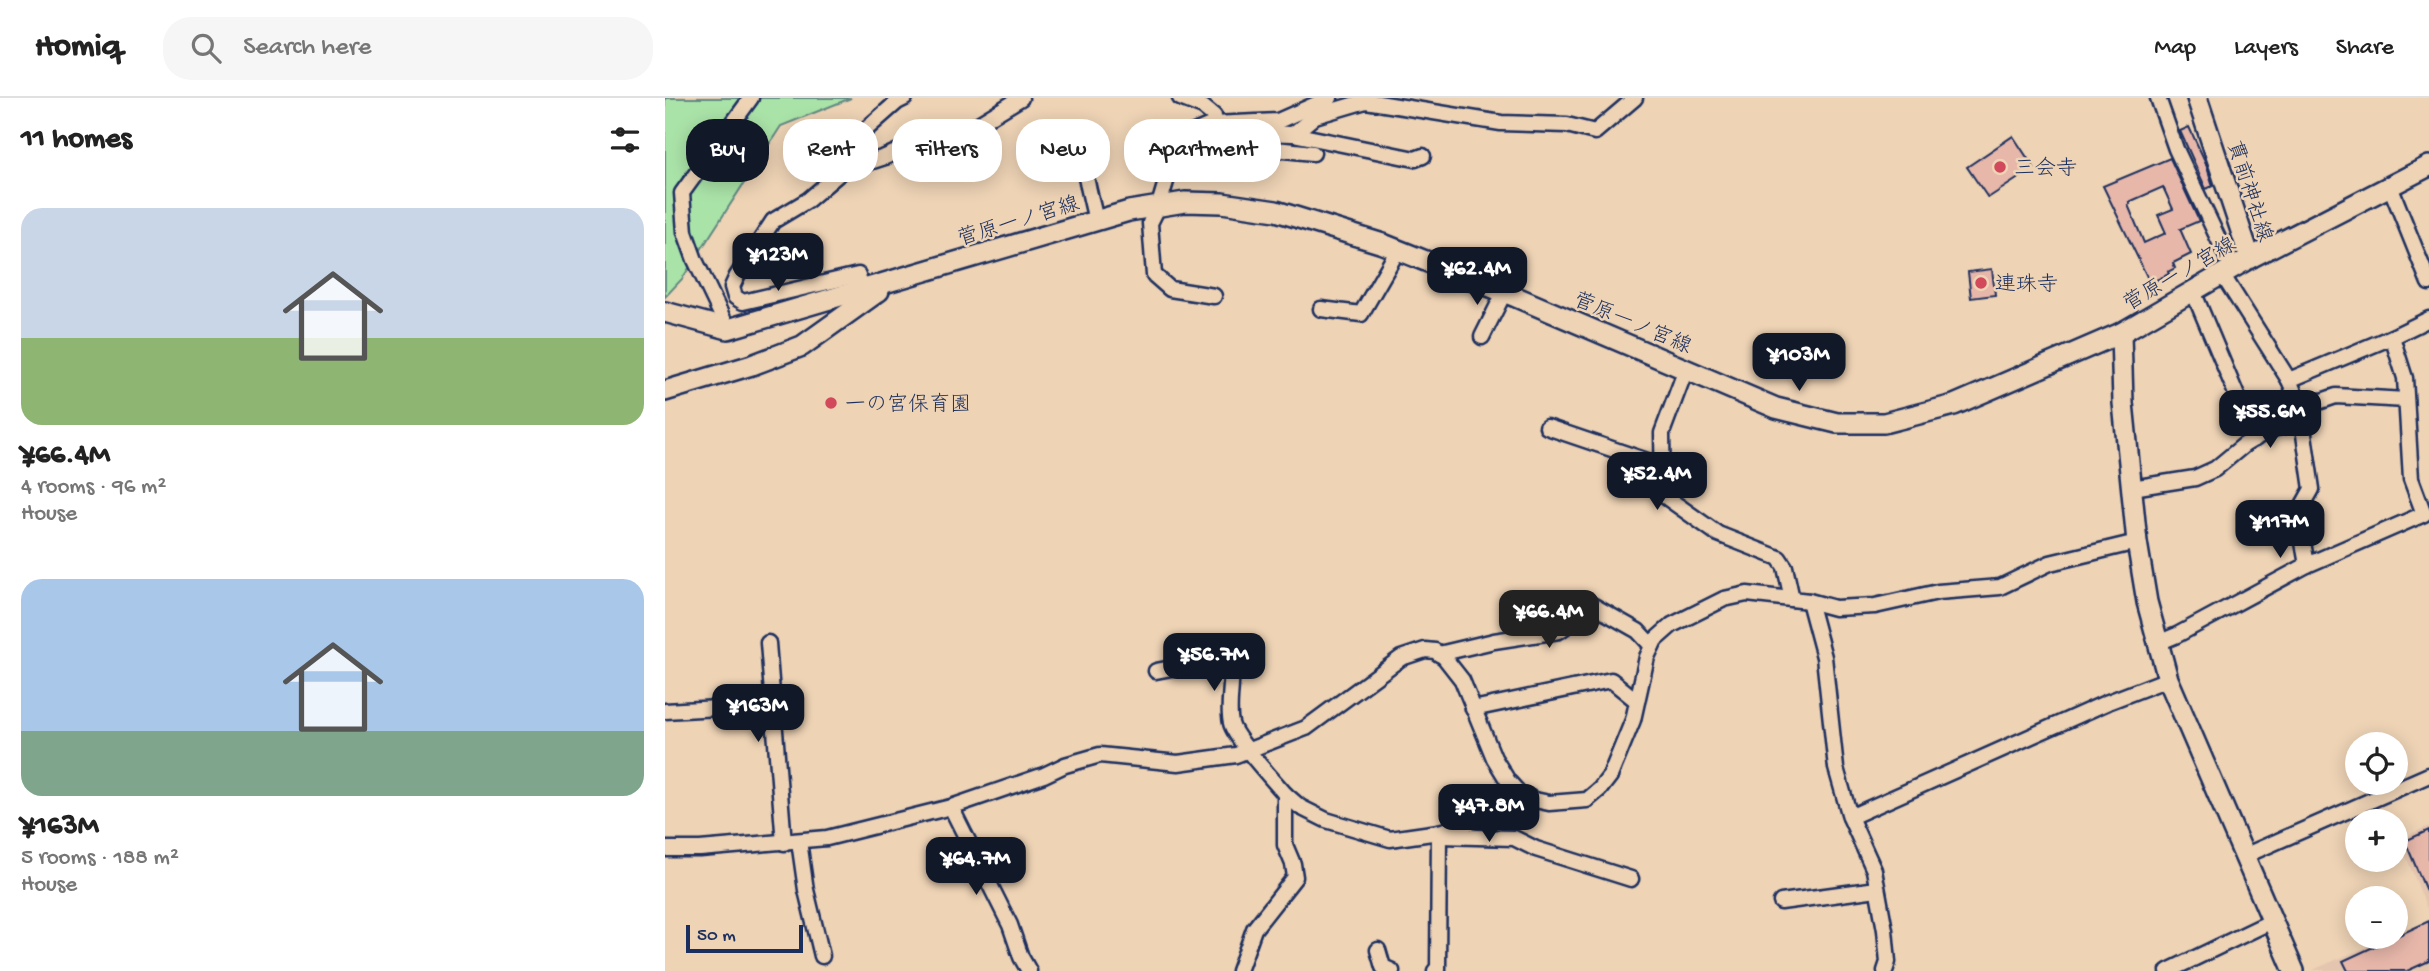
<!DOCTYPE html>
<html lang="en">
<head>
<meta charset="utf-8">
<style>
  :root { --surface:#fff; --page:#f6f6f6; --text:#222; --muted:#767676; --line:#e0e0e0; --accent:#111827 }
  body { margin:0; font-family:"Gochi Hand","Klee One",sans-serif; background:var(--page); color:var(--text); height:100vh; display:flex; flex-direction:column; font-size:26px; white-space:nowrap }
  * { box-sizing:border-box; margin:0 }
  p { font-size:23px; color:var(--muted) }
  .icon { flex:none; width:38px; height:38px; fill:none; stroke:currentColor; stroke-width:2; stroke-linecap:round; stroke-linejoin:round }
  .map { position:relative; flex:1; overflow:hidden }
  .panel { display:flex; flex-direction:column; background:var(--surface); width:665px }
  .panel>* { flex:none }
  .banner { position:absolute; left:21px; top:21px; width:665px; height:63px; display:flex; gap:14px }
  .tools { position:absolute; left:1680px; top:634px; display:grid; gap:14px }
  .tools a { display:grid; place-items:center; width:63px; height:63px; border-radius:50%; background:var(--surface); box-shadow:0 4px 18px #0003; font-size:35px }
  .scale { position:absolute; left:21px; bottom:18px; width:117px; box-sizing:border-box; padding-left:7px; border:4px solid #1b2f5e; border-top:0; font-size:19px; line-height:24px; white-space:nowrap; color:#1b2f5e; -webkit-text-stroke:5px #eed3b5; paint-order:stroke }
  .price { position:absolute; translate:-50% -60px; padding:0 16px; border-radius:14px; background:var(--accent); color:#fff; font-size:23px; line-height:46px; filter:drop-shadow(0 2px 4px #0008) }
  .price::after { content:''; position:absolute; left:50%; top:42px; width:21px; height:16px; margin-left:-10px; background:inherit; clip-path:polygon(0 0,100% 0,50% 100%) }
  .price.current { background:#222; color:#fff }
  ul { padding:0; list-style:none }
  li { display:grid; align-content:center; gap:14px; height:371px; padding:0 21px }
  li span { display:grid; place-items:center; height:217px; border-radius:21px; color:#555 }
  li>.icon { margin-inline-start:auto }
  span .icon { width:126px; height:126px; fill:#fffc; stroke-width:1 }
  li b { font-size:30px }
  h2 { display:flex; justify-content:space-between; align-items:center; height:84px; padding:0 21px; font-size:30px }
  .tag { padding:0 24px; border-radius:28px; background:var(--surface); box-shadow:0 4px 18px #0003; font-size:24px; line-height:63px }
  .tag.current { background:var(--accent); color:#fff }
  header { display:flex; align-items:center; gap:42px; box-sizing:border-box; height:98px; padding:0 35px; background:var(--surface); border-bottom:2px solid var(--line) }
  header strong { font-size:33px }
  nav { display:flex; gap:38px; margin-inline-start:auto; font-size:24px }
  .search { width:490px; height:63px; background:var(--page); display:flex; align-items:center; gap:18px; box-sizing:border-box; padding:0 24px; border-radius:28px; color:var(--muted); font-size:26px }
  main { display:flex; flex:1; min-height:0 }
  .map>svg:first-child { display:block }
</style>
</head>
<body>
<header>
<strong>Homiq</strong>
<div class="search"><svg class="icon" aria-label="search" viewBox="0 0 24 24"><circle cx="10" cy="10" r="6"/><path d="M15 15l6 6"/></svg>Search here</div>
<nav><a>Map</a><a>Layers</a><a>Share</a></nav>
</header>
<main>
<section class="panel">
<h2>11 homes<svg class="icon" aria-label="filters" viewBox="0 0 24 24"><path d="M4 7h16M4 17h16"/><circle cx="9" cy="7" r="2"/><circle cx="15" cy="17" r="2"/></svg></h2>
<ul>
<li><span style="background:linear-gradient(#c9d6e8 60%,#8fb573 0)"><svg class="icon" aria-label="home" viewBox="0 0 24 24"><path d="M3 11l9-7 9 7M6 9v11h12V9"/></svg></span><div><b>¥66.4M</b><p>4 rooms · 96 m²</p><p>House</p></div></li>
<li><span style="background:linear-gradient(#a9c7e8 70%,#7fa58c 0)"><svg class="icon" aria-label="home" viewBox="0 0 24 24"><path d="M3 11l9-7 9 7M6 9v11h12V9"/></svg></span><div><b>¥163M</b><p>5 rooms · 188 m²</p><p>House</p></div></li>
</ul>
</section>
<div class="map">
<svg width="1764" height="873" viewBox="0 0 1764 873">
  <rect width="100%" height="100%" fill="#eed3b5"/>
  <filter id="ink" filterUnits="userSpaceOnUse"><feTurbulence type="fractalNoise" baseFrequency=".0143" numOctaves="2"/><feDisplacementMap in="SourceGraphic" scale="14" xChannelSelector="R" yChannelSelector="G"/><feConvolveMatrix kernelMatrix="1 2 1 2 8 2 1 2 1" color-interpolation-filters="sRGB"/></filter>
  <g filter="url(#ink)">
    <g fill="#e4c5af">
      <path d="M 1764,728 L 1764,815 L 1734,741 Z"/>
      <path d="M 1764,822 L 1764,873 L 1648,872 L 1726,838 L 1731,838 L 1731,836 Z"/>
    </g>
    <path fill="#aae3a8" stroke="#628983" stroke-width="2" d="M 0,0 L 186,0 L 116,28 L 17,181 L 0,199 Z"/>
    <g fill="#e7b7aa" stroke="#1b2f5e" stroke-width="2" fill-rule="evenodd">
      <path d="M 1524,29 L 1540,63 L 1548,88 L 1541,91 L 1515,33 Z"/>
      <path d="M 1348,38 L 1369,70 L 1323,100 L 1302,69 Z"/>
      <path d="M 1505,60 L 1534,123 L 1515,131 L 1526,156 L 1508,165 L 1510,170 L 1503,174 L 1504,176 L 1485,185 L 1438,88 ZM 1498,89 L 1508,111 L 1493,117 L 1501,135 L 1479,145 L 1463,107 L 1465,106 L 1464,104 Z"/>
      <path d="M 1327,171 L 1330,197 L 1306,200 L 1303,174 Z"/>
      <path d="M 1764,732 L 1764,800 L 1740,743 Z"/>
      <path d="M 1764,823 L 1764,863 L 1742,873 L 1683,873 L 1678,863 Z"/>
    </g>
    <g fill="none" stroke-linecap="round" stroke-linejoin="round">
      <defs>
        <g id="street">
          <path d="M 515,0 L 538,9 L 549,18 L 548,26 L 527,35 L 518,45"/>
          <path d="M 1493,0 L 1511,51 L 1567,170"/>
          <path d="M 548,26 L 613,23 L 665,0"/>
          <path d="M 628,36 L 750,61 L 758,58"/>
          <path d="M 518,56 L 572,47 L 648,55"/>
          <path d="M 419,71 L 431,123"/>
          <path d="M 177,73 L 220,59 L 238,51 L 310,28 L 356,0"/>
          <path d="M 1725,88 L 1764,185"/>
          <path d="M 1557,176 L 1624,282 L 1727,239"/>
          <path d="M 197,192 L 193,177 L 78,204 L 70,199 L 67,189 L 72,178 L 108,123 L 143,102 L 177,73 L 190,41 L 232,4 L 240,0"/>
          <path d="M 1528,193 L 1590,341"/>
          <path d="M 549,198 L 505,191 L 489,177 L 485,125 L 494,107 L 509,57 L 516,47 L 572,34 L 628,36 L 650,18 L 701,3 L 836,25 L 902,27 L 930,34 L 970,0"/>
          <path d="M 656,211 L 696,216 L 733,152"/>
          <path d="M 63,231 L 30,162 L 20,134 L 17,95 L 86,0"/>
          <path d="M 817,239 L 839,195"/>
          <path d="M 1021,271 L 997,335 L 998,397 L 1053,436 L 1114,460 L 1120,469 L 1127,501"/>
          <path d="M 1624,282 L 1636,310"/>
          <path d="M 882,329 L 997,368"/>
          <path d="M 1467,390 L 1530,380 L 1550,371 L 1579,347 L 1604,332 L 1637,323 L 1636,310 L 1671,298 L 1741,302"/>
          <path d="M 1642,467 L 1759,416 L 1746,381 L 1740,280 L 1727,239 L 1764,221"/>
          <path d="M 1144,503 L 1159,559 L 1171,670 L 1185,719 L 1209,772 L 1220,832 L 1223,864 L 1220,873"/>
          <path d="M 103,545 L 119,745"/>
          <path d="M 1493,545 L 1512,537 L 1642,467 L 1633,416 L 1647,391 L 1637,323"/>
          <path d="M 774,556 L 829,543 L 894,533 L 929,508 L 973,533 L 987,548"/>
          <path d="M 491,573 L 563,559 C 571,582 561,604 566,625 C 569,640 609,683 620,696 L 620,747 L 628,766 L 630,779 L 589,831 L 574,873"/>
          <path d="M 808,611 L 946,582 L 972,603"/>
          <path d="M 0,613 L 108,607"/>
          <path d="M 620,696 L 635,709 L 661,722 L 725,741 L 774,734 L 821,720 L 836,711 L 870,702"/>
          <path d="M 286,709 L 345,827 L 356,859 L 364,873"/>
          <path d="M 1185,719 L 1443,604 L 1503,581"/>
          <path d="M 775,738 L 849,740 L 871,751 L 966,781"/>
          <path d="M 134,743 L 141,792 L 157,858"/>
          <path d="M 0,751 L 35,751 L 162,740 L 286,709 L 379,677 L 400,667 L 435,657 L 513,665 L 571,657 L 641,630 L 736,560 L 760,552 L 770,553 L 779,559 L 797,582 L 829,660 L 843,683 L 854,695 L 870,702 L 884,705 L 922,702 L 935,691 L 945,678 L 968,622 L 982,559 L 990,542 L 1007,527 L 1059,501 L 1082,496 L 1144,503 L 1170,510 L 1210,508 L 1273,494 L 1335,489 L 1385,465 L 1472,444"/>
          <path d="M 1579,758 L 1764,677"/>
          <path d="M 1116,804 L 1212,791"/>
          <path d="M 713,852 L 718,869 L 727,873"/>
          <path d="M 770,873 L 773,872 L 774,734"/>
          <path d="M 1503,873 L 1607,823"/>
        </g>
        <g id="secondary">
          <path d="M 1532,0 L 1585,160"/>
          <path d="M 0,214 L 63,231 L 464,113 L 520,104 L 557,105 L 611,113 L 718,146 L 851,199 L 1111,310 L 1172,325 L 1219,325 L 1289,307 L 1456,235 L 1585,160 L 1764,68"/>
          <path d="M 1456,235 L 1458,305 L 1472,444 L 1482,504 L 1503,581 L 1629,873"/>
          <path d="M 0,293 L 87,267 L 137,248 L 214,193"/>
        </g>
      </defs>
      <use href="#street" stroke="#1b2f5e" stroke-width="19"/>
      <use href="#secondary" stroke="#1b2f5e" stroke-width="24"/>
      <use href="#street" stroke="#eed3b5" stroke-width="14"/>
      <use href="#secondary" stroke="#eed3b5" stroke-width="19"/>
    </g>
  </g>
  <g fill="#d1495b" stroke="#eed3b5" stroke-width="2.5">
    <circle cx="1335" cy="69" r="7"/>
    <circle cx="1316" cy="185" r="7"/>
    <circle cx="166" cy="305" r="7"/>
  </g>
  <g text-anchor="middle" stroke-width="5" stroke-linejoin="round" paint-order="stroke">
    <g font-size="21" fill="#1b2f5e" stroke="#eed3b5" text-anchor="start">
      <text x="1349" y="76">三会寺</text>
      <text x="1330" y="192">連珠寺</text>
      <text x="180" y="312">一の宮保育園</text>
    </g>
    <g font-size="21" fill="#1b2f5e" stroke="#eed3b5">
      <text transform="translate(1586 93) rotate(72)" y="7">貫前神社線</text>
      <text transform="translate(353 122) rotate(-17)" y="7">菅原一ノ宮線</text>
      <text transform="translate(1514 175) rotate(-30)" y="7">菅原一ノ宮線</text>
      <text transform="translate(968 224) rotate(23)" y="7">菅原一ノ宮線</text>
    </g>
  </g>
</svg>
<div class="tools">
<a><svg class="icon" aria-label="locate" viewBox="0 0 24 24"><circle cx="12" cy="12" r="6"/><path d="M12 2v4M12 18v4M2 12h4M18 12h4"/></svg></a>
<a>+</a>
<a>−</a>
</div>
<div class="scale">50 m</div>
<b class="price" style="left:113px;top:195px">¥123M</b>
<b class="price" style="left:812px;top:209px">¥62.4M</b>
<b class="price" style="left:1134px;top:295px">¥103M</b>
<b class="price" style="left:1605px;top:352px">¥55.6M</b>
<b class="price" style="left:992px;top:414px">¥52.4M</b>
<b class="price" style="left:1615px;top:462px">¥117M</b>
<b class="price current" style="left:884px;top:552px">¥66.4M</b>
<b class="price" style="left:549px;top:595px">¥56.7M</b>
<b class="price" style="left:93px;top:646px">¥163M</b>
<b class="price" style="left:824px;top:746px">¥47.8M</b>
<b class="price" style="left:311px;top:799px">¥64.7M</b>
<div class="banner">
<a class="tag current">Buy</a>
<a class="tag">Rent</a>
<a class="tag">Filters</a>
<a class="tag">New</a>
<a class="tag">Apartment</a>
</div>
</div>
</main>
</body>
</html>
